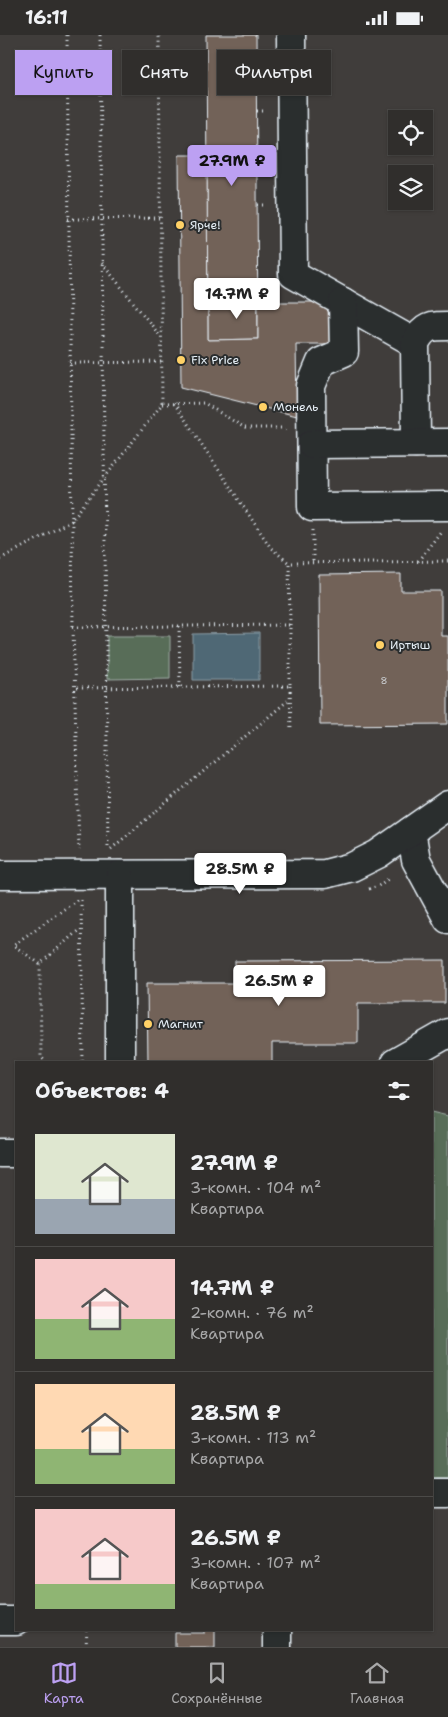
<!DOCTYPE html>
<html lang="ru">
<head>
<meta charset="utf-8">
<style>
  :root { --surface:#302e2c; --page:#383634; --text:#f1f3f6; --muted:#a8a8a9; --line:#4b4a48; --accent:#bca0f2 }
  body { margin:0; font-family:"Shantell Sans",sans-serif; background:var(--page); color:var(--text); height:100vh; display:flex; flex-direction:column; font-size:19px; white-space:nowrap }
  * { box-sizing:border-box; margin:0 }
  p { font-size:16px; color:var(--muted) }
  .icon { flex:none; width:28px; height:28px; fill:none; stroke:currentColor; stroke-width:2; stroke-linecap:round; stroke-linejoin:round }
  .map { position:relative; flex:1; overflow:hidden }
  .sheet { position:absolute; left:15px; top:1026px; width:418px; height:570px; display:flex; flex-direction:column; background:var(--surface); border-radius:0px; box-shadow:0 1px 4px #0004,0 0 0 1px var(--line) }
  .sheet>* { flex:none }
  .hud { position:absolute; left:15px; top:15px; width:419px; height:45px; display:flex; gap:10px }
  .fabs { position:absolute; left:388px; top:75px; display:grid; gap:10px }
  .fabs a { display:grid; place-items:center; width:45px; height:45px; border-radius:0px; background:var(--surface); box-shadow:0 1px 4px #0004,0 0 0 1px var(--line); font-size:25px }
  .price { position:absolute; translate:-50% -42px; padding:0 11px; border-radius:5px; background:#fff; color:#222; font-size:16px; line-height:32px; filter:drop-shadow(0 1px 2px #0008) }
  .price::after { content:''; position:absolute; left:50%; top:30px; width:15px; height:11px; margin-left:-8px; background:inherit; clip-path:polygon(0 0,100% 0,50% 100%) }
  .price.current { background:var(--accent); color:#111 }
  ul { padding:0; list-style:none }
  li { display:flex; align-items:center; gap:15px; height:125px; padding:0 20px }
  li+li { border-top:1px solid var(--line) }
  li span { display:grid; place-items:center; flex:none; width:140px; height:100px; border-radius:0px; color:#555 }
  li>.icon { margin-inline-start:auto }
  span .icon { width:60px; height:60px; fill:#fffc; stroke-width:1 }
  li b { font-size:21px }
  h2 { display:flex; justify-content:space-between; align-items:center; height:60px; padding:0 20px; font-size:21px }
  .pill { padding:0 18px; border-radius:0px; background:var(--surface); box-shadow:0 1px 4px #0004,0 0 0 1px var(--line); font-size:18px; line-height:45px }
  .pill.current { background:var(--accent); color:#111 }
  .status { display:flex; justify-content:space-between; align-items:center; height:35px; padding:0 25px; background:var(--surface); direction:ltr }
  .status svg { height:14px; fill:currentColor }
  .tabs { display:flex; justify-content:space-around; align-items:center; height:70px; border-top:1px solid var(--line); background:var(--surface); font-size:14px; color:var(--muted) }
  .tabs a { display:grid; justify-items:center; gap:2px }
  .tabs .current { color:var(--accent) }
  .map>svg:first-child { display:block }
</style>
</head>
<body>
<div class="status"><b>16:11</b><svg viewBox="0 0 49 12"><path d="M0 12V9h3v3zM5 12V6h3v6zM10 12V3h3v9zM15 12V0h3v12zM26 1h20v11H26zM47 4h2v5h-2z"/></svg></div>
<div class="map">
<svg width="448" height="1612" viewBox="0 0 448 1612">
  <rect width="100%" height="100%" fill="#403d3b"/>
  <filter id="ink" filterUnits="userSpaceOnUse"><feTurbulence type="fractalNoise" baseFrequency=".02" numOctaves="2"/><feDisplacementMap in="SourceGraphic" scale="10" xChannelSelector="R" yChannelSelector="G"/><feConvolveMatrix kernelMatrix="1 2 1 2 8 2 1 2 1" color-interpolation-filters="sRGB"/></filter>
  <g filter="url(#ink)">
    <g fill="#596d59" stroke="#a0afa8">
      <path d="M 107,601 L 170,601 L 170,643 L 107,644 Z"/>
      <path d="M 431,1077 L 448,1081 L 448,1443 L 431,1443 Z"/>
    </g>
    <path fill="#4f6874" stroke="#8c9fa9" d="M 259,598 L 259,645 L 193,645 L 193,599 Z"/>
    <g fill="#726259" stroke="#e8f1f8">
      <path d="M 206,0 L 256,0 L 258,304 L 208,305 Z"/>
      <path d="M 179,120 L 207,120 L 208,305 L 258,304 L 258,267 L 332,267 L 332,309 L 296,309 L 297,381 L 181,352 Z"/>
      <path d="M 401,539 L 401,556 L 441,556 L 441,601 L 448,601 L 448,689 L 320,690 L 319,540 Z"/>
      <path d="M 445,925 L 445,968 L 358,968 L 358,1008 L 272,1008 L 272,1028 L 148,1028 L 147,948 L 235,948 L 235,926 Z"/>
      <path d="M 205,1595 L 215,1595 L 215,1612 L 175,1612 L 175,1598 L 205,1598 Z"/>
    </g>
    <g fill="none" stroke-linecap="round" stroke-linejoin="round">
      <defs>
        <g id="minor">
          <path d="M 291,0 L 293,239 L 415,308"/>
          <path d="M 343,267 L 344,317 L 321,327 L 311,351 L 312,472 L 448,471"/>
          <path d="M 416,408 L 415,308 C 424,291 430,291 448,291"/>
          <path d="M 312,409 L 448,408"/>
          <path d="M 411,796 L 416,825 L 448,884"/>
          <path d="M 0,840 L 325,839 L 352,832 L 378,819 L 448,770"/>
          <path d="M 120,840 L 120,1028"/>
          <path d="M 395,1028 L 448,998"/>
          <path d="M 0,1118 L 16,1118"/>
          <path d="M 431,1458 L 448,1458"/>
          <path d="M 0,1586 L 16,1586"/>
          <path d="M 277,1595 L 277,1612"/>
        </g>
      </defs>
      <use href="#minor" stroke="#e8f1f8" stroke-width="31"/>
      <g stroke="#e8f1f8" stroke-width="3" stroke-dasharray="1 4" stroke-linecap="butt">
        <path d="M 67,0 L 73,592 L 79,815"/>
        <path d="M 100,0 L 108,814"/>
        <path d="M 257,76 L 266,76"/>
        <path d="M 258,170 L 267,170"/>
        <path d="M 68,184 L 161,183"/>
        <path d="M 102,228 L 161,302"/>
        <path d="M 258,260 L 272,252"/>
        <path d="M 70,328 L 162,327"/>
        <path d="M 174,368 L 271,513 L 289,528"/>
        <path d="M 162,369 L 204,368 L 245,393 L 287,393"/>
        <path d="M 313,495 L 313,528"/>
        <path d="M 0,524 L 71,486 L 162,369 L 159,0"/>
        <path d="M 418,526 L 442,495"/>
        <path d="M 290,590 L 289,528 L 448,526"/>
        <path d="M 179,591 L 180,652"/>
        <path d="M 73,592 L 290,590 L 290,651 L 73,653"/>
        <path d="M 290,651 L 291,696"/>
        <path d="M 111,814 L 291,663"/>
        <path d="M 369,854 L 378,851 L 388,844"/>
        <path d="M 81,865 L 83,1028"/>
        <path d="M 40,929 L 13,910 L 77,865"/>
        <path d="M 47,1028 L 41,1022 L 40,929 L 80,894"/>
        <path d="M 86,1612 L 87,1595"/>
      </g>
      <use href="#minor" stroke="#2a2d2e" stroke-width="28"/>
    </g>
  </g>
  <g fill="#ffd166" stroke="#2a2d2e" stroke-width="2">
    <circle cx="180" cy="190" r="5"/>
    <circle cx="181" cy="325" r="5"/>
    <circle cx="263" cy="372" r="5"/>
    <circle cx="380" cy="610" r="5"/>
    <circle cx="148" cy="989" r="5"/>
  </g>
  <g text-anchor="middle" stroke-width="4" stroke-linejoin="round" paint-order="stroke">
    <g font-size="10" fill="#cacdd0">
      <text x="384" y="649">8</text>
    </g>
    <g font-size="12" fill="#e8f1f8" stroke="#2a2d2e" text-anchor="start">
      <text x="190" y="194">Ярче!</text>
      <text x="191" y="329">Fix Price</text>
      <text x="273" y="376">Монель</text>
      <text x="390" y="614">Иртыш</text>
      <text x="158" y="993">Магнит</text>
    </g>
  </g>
</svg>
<div class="fabs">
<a><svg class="icon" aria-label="locate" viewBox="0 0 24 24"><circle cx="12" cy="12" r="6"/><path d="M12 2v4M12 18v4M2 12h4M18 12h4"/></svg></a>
<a><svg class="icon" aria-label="layers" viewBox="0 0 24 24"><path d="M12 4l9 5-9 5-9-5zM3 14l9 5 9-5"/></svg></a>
</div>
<b class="price current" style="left:232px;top:152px">27.9M ₽</b>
<b class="price" style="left:237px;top:285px">14.7M ₽</b>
<b class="price" style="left:240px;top:860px">28.5M ₽</b>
<b class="price" style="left:279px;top:972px">26.5M ₽</b>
<div class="hud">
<a class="pill current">Купить</a>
<a class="pill">Снять</a>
<a class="pill">Фильтры</a>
</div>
<section class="sheet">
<h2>Объектов: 4<svg class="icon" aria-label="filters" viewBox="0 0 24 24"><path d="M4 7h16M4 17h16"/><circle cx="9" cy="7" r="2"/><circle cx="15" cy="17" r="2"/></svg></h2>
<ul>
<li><span style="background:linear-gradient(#dfe7d0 65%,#9aa5b1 0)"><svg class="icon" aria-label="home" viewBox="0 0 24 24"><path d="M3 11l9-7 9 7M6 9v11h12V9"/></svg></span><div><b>27.9M ₽</b><p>3-комн. · 104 m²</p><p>Квартира</p></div></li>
<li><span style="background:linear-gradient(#f6c9c9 60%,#8fb573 0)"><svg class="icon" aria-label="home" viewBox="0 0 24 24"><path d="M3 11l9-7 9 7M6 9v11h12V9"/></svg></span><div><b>14.7M ₽</b><p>2-комн. · 76 m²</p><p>Квартира</p></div></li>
<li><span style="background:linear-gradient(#ffd9b3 65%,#8fb573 0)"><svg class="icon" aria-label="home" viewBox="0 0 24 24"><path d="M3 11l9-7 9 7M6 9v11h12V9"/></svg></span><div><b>28.5M ₽</b><p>3-комн. · 113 m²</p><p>Квартира</p></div></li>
<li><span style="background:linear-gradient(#f6c9c9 75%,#8fb573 0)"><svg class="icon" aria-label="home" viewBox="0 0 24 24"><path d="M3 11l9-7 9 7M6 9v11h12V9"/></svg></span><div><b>26.5M ₽</b><p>3-комн. · 107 m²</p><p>Квартира</p></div></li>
</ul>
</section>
</div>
<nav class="tabs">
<a class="current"><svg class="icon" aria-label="map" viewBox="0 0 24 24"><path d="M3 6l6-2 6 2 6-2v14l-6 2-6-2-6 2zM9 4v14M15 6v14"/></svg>Карта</a>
<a><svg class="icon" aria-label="saved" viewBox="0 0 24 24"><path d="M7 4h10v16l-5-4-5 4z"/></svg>Сохранённые</a>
<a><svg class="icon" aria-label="home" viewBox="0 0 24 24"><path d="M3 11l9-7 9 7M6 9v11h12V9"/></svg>Главная</a>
</nav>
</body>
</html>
